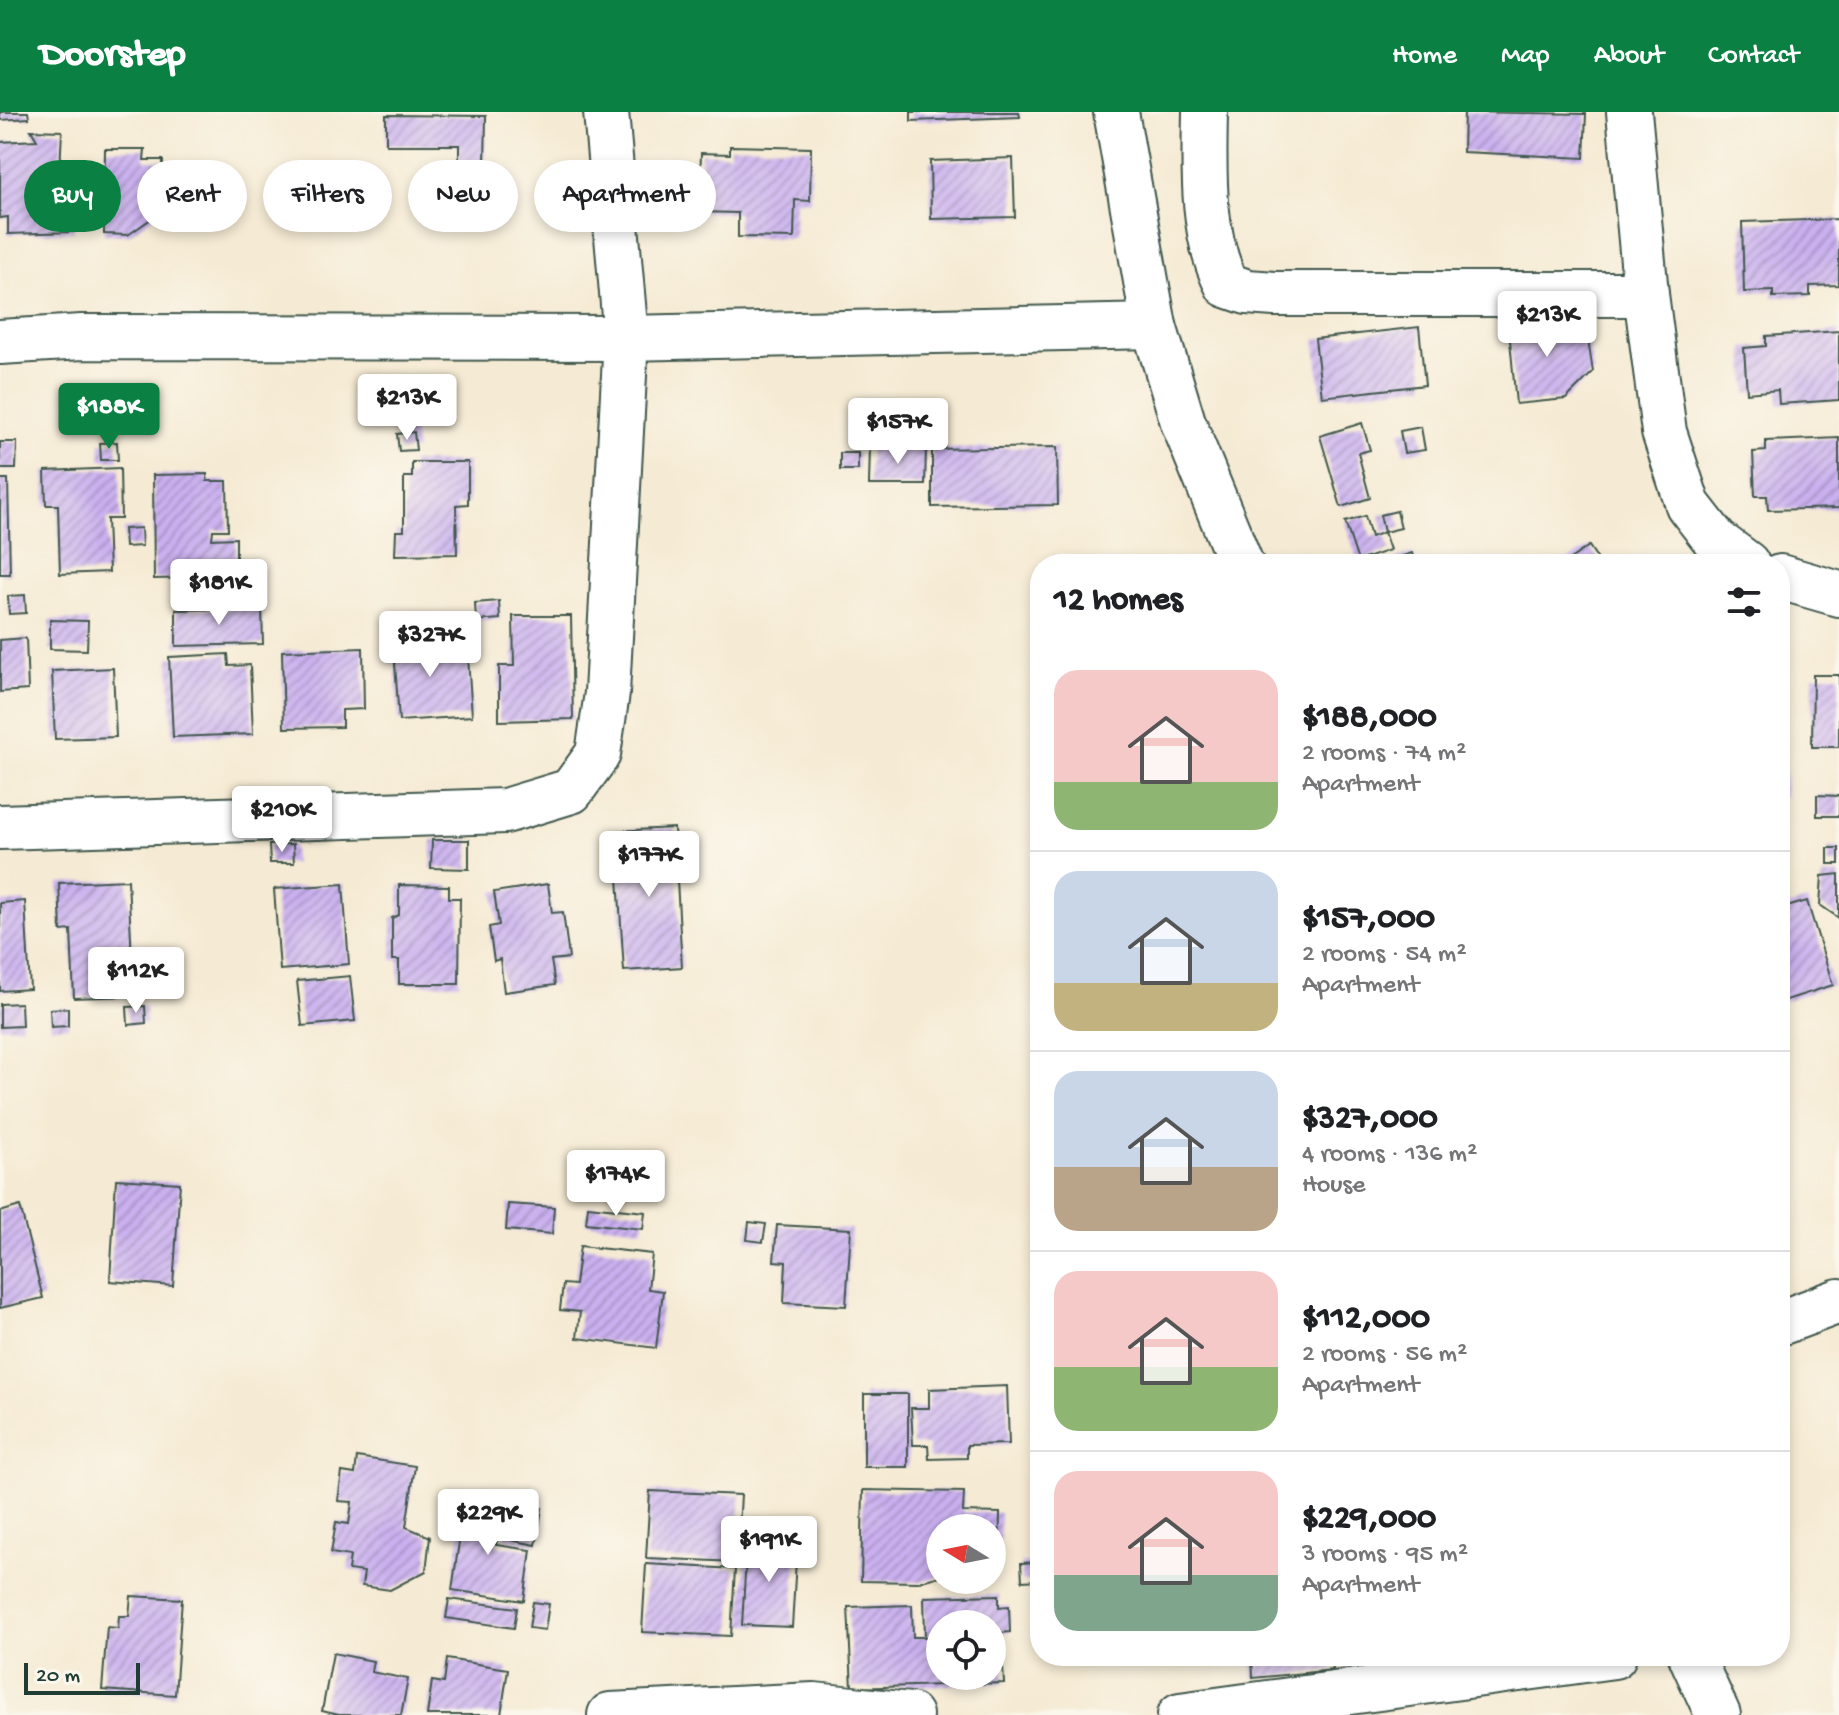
<!DOCTYPE html>
<html lang="en">
<head>
<meta charset="utf-8">
<style>
  :root { --surface:#fff; --page:#f2f2f2; --text:#202124; --muted:#757577; --line:#e0e0e0; --accent:#0b8043 }
  body { margin:0; font-family:"Gochi Hand",sans-serif; background:var(--page); color:var(--text); height:100vh; display:flex; flex-direction:column; font-size:30px; white-space:nowrap }
  * { box-sizing:border-box; margin:0 }
  p { font-size:26px; color:var(--muted) }
  .icon { flex:none; width:44px; height:44px; fill:none; stroke:currentColor; stroke-width:2; stroke-linecap:round; stroke-linejoin:round }
  .map { position:relative; flex:1; overflow:hidden }
  .panel { position:absolute; left:1030px; top:442px; width:760px; height:1112px; display:flex; flex-direction:column; background:var(--surface); border-radius:32px; box-shadow:0 4px 12px #0003 }
  .panel>* { flex:none }
  .banner { position:absolute; left:24px; top:48px; width:760px; height:72px; display:flex; gap:16px }
  .needle { width:52px; rotate:280deg }
  .tools { position:absolute; left:926px; top:1402px; display:grid; gap:16px }
  .tools a { display:grid; place-items:center; width:80px; height:80px; border-radius:50%; background:var(--surface); box-shadow:0 4px 12px #0003; font-size:40px }
  .scale { position:absolute; left:24px; bottom:20px; width:116px; box-sizing:border-box; padding-left:8px; border:4px solid #1f3d34; border-top:0; font-size:22px; line-height:28px; white-space:nowrap; color:#1f3d34; -webkit-text-stroke:6px #fbf7ec; paint-order:stroke }
  .price { position:absolute; translate:-50% -68px; padding:0 18px; border-radius:8px; background:#fff; color:#222; font-size:26px; line-height:52px; filter:drop-shadow(0 2px 4px #0008) }
  .price::after { content:''; position:absolute; left:50%; top:48px; width:24px; height:18px; margin-left:-12px; background:inherit; clip-path:polygon(0 0,100% 0,50% 100%) }
  .price.current { background:var(--accent); color:#fff }
  ul { padding:0; list-style:none }
  li { display:flex; align-items:center; gap:24px; height:200px; padding:0 24px }
  li+li { border-top:2px solid var(--line) }
  li span { display:grid; place-items:center; flex:none; width:224px; height:160px; border-radius:24px; color:#555 }
  li>.icon { margin-inline-start:auto }
  span .icon { width:96px; height:96px; fill:#fffc; stroke-width:1 }
  li b { font-size:34px }
  h2 { display:flex; justify-content:space-between; align-items:center; height:96px; padding:0 24px; font-size:34px }
  .chip { padding:0 28px; border-radius:36px; background:var(--surface); box-shadow:0 4px 12px #0003; font-size:28px; line-height:72px }
  .chip.current { background:var(--accent); color:#fff }
  header { display:flex; align-items:center; gap:48px; box-sizing:border-box; height:112px; padding:0 40px; background:var(--accent); color:#fff }
  header strong { font-size:38px }
  nav { display:flex; gap:44px; margin-inline-start:auto; font-size:28px }
  .map>svg:first-child { display:block }
</style>
</head>
<body>
<header>
<strong>Doorstep</strong>
<nav><a>Home</a><a>Map</a><a>About</a><a>Contact</a></nav>
</header>
<div class="map">
<svg width="1839" height="1603" viewBox="0 0 1839 1603">
  <defs>
    <pattern id="building-hatch" width="6" height="6" patternUnits="userSpaceOnUse" patternTransform="scale(2)"><rect width="6" height="6" fill="#cab0ef"/><path d="M-1 1l2-2M0 6l6-6M5 7l2-2" fill="none" stroke="#a390c2"/></pattern>
  </defs>
  <rect width="100%" height="100%" fill="#fbf7ec"/>
  <filter id="ink" filterUnits="userSpaceOnUse"><feTurbulence type="fractalNoise" baseFrequency=".0125" numOctaves="2"/><feDisplacementMap in="SourceGraphic" scale="16" xChannelSelector="R" yChannelSelector="G"/><feConvolveMatrix kernelMatrix="1 2 1 2 8 2 1 2 1" color-interpolation-filters="sRGB"/></filter>
  <filter id="wash" filterUnits="userSpaceOnUse"><feTurbulence type="fractalNoise" baseFrequency=".006" numOctaves="4" result="noise"/><feDisplacementMap in="SourceGraphic" scale="32" xChannelSelector="R" yChannelSelector="G"/><feGaussianBlur stdDeviation="1.8" result="paint"/><feColorMatrix in="noise" values="0 0 0 0 0 0 0 0 0 0 0 0 0 0 0 0 0 1.4 0 .05"/><feComposite in="paint" operator="in"/></filter>
  <g filter="url(#wash)">
    <rect width="100%" height="100%" fill="#f5ead3"/>
    <g id="blocks">
      <g fill="url(#building-hatch)" fill-rule="evenodd">
        <path d="M 0,0 L 28,0 L 29,6 L 0,8 Z"/>
        <path d="M 911,0 L 1019,0 L 1020,5 L 911,9 Z"/>
        <path d="M 1464,0 L 1586,2 L 1584,46 L 1463,40 Z"/>
        <path d="M 386,3 L 486,4 L 485,51 L 459,51 L 459,33 L 386,33 Z"/>
        <path d="M 31,18 L 62,19 L 60,57 L 73,73 L 74,120 L 8,122 L 8,105 L 0,106 L 0,30 L 37,28 Z"/>
        <path d="M 730,34 L 811,36 L 810,89 L 795,88 L 794,126 L 738,125 L 738,101 L 699,100 L 701,41 L 730,42 Z"/>
        <path d="M 105,37 L 145,37 L 144,48 L 163,48 L 162,99 L 128,123 L 104,122 Z"/>
        <path d="M 1013,46 L 1015,105 L 931,107 L 930,49 Z"/>
        <path d="M 1839,107 L 1839,173 L 1810,174 L 1810,184 L 1773,185 L 1773,179 L 1744,180 L 1742,110 Z"/>
        <path d="M 1554,202 L 1588,227 L 1593,260 L 1566,287 L 1516,292 L 1508,207 Z"/>
        <path d="M 1419,215 L 1425,273 L 1322,285 L 1315,227 Z"/>
        <path d="M 1839,219 L 1839,288 L 1779,292 L 1778,278 L 1747,281 L 1744,236 L 1766,234 L 1766,224 Z"/>
        <path d="M 1362,311 L 1370,338 L 1358,341 L 1370,386 L 1341,395 L 1320,324 Z"/>
        <path d="M 1421,315 L 1425,338 L 1404,341 L 1400,319 Z"/>
        <path d="M 414,320 L 416,338 L 399,339 L 397,322 Z"/>
        <path d="M 1839,326 L 1839,396 L 1768,398 L 1767,384 L 1755,384 L 1753,340 L 1766,339 L 1766,329 Z"/>
        <path d="M 0,330 L 17,330 L 16,357 L 0,357 Z"/>
        <path d="M 117,330 L 118,348 L 101,348 L 100,331 Z"/>
        <path d="M 870,335 L 926,335 L 925,373 L 869,373 Z"/>
        <path d="M 1057,335 L 1058,393 L 932,395 L 932,337 Z"/>
        <rect x="840" y="341" width="18" height="17"/>
        <path d="M 412,350 L 468,350 L 468,392 L 456,393 L 457,442 L 395,443 L 396,419 L 404,419 L 404,365 L 412,365 Z"/>
        <path d="M 120,356 L 121,407 L 107,407 L 109,460 L 60,462 L 58,393 L 46,393 L 45,359 Z"/>
        <path d="M 207,362 L 207,369 L 227,369 L 228,418 L 213,418 L 212,427 L 236,426 L 236,456 L 196,457 L 196,466 L 154,467 L 153,363 Z"/>
        <path d="M 0,367 L 8,367 L 10,462 L 0,462 Z"/>
        <path d="M 1397,399 L 1401,416 L 1384,420 L 1380,403 Z"/>
        <path d="M 1365,404 L 1371,425 L 1384,420 L 1390,438 L 1358,449 L 1345,410 Z"/>
        <path d="M 141,416 L 142,434 L 125,435 L 124,417 Z"/>
        <path d="M 1589,434 L 1601,452 L 1563,452 Z"/>
        <path d="M 1412,441 L 1415,452 L 1397,452 L 1396,446 Z"/>
        <path d="M 25,483 L 26,501 L 9,502 L 8,484 Z"/>
        <path d="M 499,489 L 500,507 L 476,509 L 475,491 Z"/>
        <path d="M 262,496 L 263,532 L 176,534 L 176,498 Z"/>
        <path d="M 513,504 L 571,504 L 573,607 L 499,609 L 499,554 L 514,554 Z"/>
        <path d="M 50,508 L 88,509 L 87,538 L 50,537 Z"/>
        <path d="M 440,519 L 442,547 L 468,545 L 472,604 L 399,609 L 393,522 Z"/>
        <path d="M 26,526 L 28,578 L 0,580 L 0,528 Z"/>
        <path d="M 363,536 L 364,597 L 342,598 L 342,615 L 284,616 L 282,539 Z"/>
        <path d="M 228,542 L 229,554 L 250,553 L 253,622 L 173,625 L 169,545 Z"/>
        <path d="M 113,556 L 116,625 L 55,627 L 52,559 Z"/>
        <path d="M 1813,563 L 1839,563 L 1839,635 L 1812,635 Z"/>
        <path d="M 1780,569 L 1786,569 L 1785,686 L 1780,686 Z"/>
        <path d="M 1817,683 L 1839,684 L 1839,704 L 1817,704 Z"/>
        <path d="M 674,716 L 682,855 L 624,859 L 615,719 Z"/>
        <path d="M 432,728 L 469,728 L 469,757 L 431,756 Z"/>
        <path d="M 293,732 L 294,751 L 270,751 L 269,733 Z"/>
        <rect x="1828" y="736" width="11" height="16"/>
        <path d="M 1839,762 L 1839,806 L 1820,793 L 1822,764 Z"/>
        <path d="M 128,768 L 132,847 L 142,846 L 144,873 L 127,874 L 128,884 L 74,886 L 71,818 L 61,819 L 59,771 Z"/>
        <path d="M 343,772 L 349,852 L 280,858 L 274,777 Z"/>
        <path d="M 548,772 L 552,801 L 563,800 L 569,846 L 551,848 L 555,873 L 504,880 L 500,847 L 494,849 L 489,815 L 499,813 L 494,780 Z"/>
        <path d="M 399,773 L 449,774 L 449,786 L 460,786 L 459,872 L 399,872 L 399,848 L 392,848 L 392,806 L 399,803 Z"/>
        <path d="M 25,789 L 30,877 L 0,879 L 0,791 Z"/>
        <path d="M 1807,789 L 1833,873 L 1780,890 L 1780,797 Z"/>
        <path d="M 350,864 L 355,909 L 302,914 L 297,869 Z"/>
        <path d="M 21,891 L 22,914 L 0,915 L 0,892 Z"/>
        <path d="M 145,894 L 146,911 L 128,913 L 127,895 Z"/>
        <path d="M 68,896 L 68,914 L 51,915 L 50,897 Z"/>
        <path d="M 116,1067 L 180,1071 L 173,1174 L 110,1169 Z"/>
        <path d="M 508,1092 L 554,1095 L 552,1122 L 506,1118 Z"/>
        <path d="M 20,1094 L 43,1186 L 0,1196 L 0,1100 Z"/>
        <path d="M 588,1094 L 645,1100 L 643,1117 L 586,1111 Z"/>
        <path d="M 749,1110 L 766,1112 L 763,1130 L 747,1128 Z"/>
        <path d="M 777,1113 L 851,1117 L 846,1194 L 784,1191 L 786,1150 L 774,1149 Z"/>
        <path d="M 580,1134 L 652,1142 L 648,1177 L 663,1179 L 656,1236 L 577,1226 L 580,1200 L 560,1198 L 563,1172 L 575,1173 Z"/>
        <path d="M 1007,1274 L 1009,1332 L 967,1333 L 967,1346 L 929,1347 L 928,1333 L 913,1333 L 911,1296 L 929,1296 L 929,1277 Z"/>
        <rect x="864" y="1282" width="44" height="73"/>
        <path d="M 357,1345 L 415,1354 L 406,1415 L 430,1425 L 426,1459 L 390,1478 L 362,1474 L 364,1460 L 348,1458 L 350,1444 L 331,1441 L 336,1410 L 349,1412 L 352,1390 L 338,1389 L 342,1360 L 355,1362 Z"/>
        <path d="M 863,1378 L 964,1380 L 963,1400 L 1000,1401 L 999,1445 L 992,1445 L 992,1416 L 940,1416 L 940,1464 L 918,1470 L 861,1469 Z"/>
        <path d="M 650,1379 L 741,1383 L 737,1450 L 646,1446 Z"/>
        <path d="M 465,1389 L 501,1394 L 496,1433 L 531,1438 L 524,1489 L 452,1478 Z"/>
        <path d="M 512,1391 L 542,1396 L 536,1433 L 505,1427 Z"/>
        <path d="M 747,1428 L 797,1431 L 792,1515 L 742,1513 Z"/>
        <path d="M 1039,1450 L 1040,1468 L 1022,1469 L 1021,1451 Z"/>
        <path d="M 646,1452 L 735,1457 L 731,1524 L 642,1520 Z"/>
        <path d="M 999,1483 L 999,1495 L 1009,1494 L 1010,1520 L 1001,1521 L 1004,1571 L 852,1576 L 848,1495 L 912,1493 L 913,1525 L 925,1525 L 924,1485 ZM 940,1512 L 992,1512 L 992,1564 L 940,1564 Z"/>
        <path d="M 131,1484 L 182,1487 L 175,1583 L 102,1578 L 107,1515 L 118,1516 L 119,1504 L 129,1504 Z"/>
        <path d="M 449,1487 L 517,1496 L 514,1516 L 446,1506 Z"/>
        <path d="M 533,1490 L 549,1492 L 545,1518 L 529,1516 Z"/>
        <path d="M 333,1541 L 373,1549 L 371,1560 L 408,1567 L 401,1603 L 339,1603 L 322,1599 Z"/>
        <path d="M 1252,1544 L 1331,1544 L 1333,1558 L 1253,1566 Z"/>
        <path d="M 447,1547 L 508,1557 L 501,1603 L 427,1603 L 432,1569 L 444,1571 Z"/>
      </g>
    </g>
  </g>
  <g filter="url(#ink)">
    <use href="#blocks" fill-opacity="0" stroke="#3f574c" stroke-width="2"/>
    <g fill="none" stroke-linecap="round" stroke-linejoin="round">
      <defs>
        <g id="minor">
          <path d="M 1116,0 L 1154,214 L 1183,310 L 1241,452"/>
          <path d="M 1205,0 C 1204,56 1201,123 1227,173 L 1247,180 L 1275,182 L 1646,182"/>
          <path d="M 1629,0 L 1646,182 L 1664,320 L 1688,393 L 1716,429 L 1747,452"/>
          <path d="M 0,230 L 82,225 L 626,226 L 1154,214"/>
          <path d="M 1780,465 L 1839,482"/>
          <path d="M 0,715 L 505,699 L 571,679 L 598,642 L 607,581 L 626,226 L 606,0"/>
          <path d="M 1780,1211 L 1839,1189"/>
          <path d="M 1691,1544 L 1718,1603"/>
          <path d="M 610,1603 L 814,1593 L 910,1603"/>
          <path d="M 1180,1603 L 1614,1544"/>
        </g>
      </defs>
      <use href="#minor" stroke="#3f574c" stroke-width="48"/>
      <use href="#minor" stroke="#fff" stroke-width="44"/>
    </g>
  </g>
</svg>
<div class="tools">
<a><svg class="needle" viewBox="-14 -14 28 28"><path d="M0-13l5 13h-10z" fill="#e53935"/><path d="M0 13l5-13h-10z" fill="#757577"/></svg></a>
<a><svg class="icon" aria-label="locate" viewBox="0 0 24 24"><circle cx="12" cy="12" r="6"/><path d="M12 2v4M12 18v4M2 12h4M18 12h4"/></svg></a>
</div>
<div class="scale">20 m</div>
<b class="price" style="left:1547px;top:247px">$213K</b>
<b class="price" style="left:407px;top:330px">$213K</b>
<b class="price current" style="left:109px;top:339px">$188K</b>
<b class="price" style="left:898px;top:354px">$157K</b>
<b class="price" style="left:219px;top:515px">$181K</b>
<b class="price" style="left:430px;top:567px">$327K</b>
<b class="price" style="left:282px;top:742px">$210K</b>
<b class="price" style="left:649px;top:787px">$177K</b>
<b class="price" style="left:136px;top:903px">$112K</b>
<b class="price" style="left:616px;top:1106px">$174K</b>
<b class="price" style="left:488px;top:1445px">$229K</b>
<b class="price" style="left:769px;top:1472px">$191K</b>
<div class="banner">
<a class="chip current">Buy</a>
<a class="chip">Rent</a>
<a class="chip">Filters</a>
<a class="chip">New</a>
<a class="chip">Apartment</a>
</div>
<section class="panel">
<h2>12 homes<svg class="icon" aria-label="filters" viewBox="0 0 24 24"><path d="M4 7h16M4 17h16"/><circle cx="9" cy="7" r="2"/><circle cx="15" cy="17" r="2"/></svg></h2>
<ul>
<li><span style="background:linear-gradient(#f6c9c9 70%,#8fb573 0)"><svg class="icon" aria-label="home" viewBox="0 0 24 24"><path d="M3 11l9-7 9 7M6 9v11h12V9"/></svg></span><div><b>$188,000</b><p>2 rooms · 74 m²</p><p>Apartment</p></div></li>
<li><span style="background:linear-gradient(#c9d6e8 70%,#c2b280 0)"><svg class="icon" aria-label="home" viewBox="0 0 24 24"><path d="M3 11l9-7 9 7M6 9v11h12V9"/></svg></span><div><b>$157,000</b><p>2 rooms · 54 m²</p><p>Apartment</p></div></li>
<li><span style="background:linear-gradient(#c9d6e8 60%,#b9a48a 0)"><svg class="icon" aria-label="home" viewBox="0 0 24 24"><path d="M3 11l9-7 9 7M6 9v11h12V9"/></svg></span><div><b>$327,000</b><p>4 rooms · 136 m²</p><p>House</p></div></li>
<li><span style="background:linear-gradient(#f6c9c9 60%,#8fb573 0)"><svg class="icon" aria-label="home" viewBox="0 0 24 24"><path d="M3 11l9-7 9 7M6 9v11h12V9"/></svg></span><div><b>$112,000</b><p>2 rooms · 56 m²</p><p>Apartment</p></div></li>
<li><span style="background:linear-gradient(#f6c9c9 65%,#7fa58c 0)"><svg class="icon" aria-label="home" viewBox="0 0 24 24"><path d="M3 11l9-7 9 7M6 9v11h12V9"/></svg></span><div><b>$229,000</b><p>3 rooms · 95 m²</p><p>Apartment</p></div></li>
</ul>
</section>
</div>
</body>
</html>
